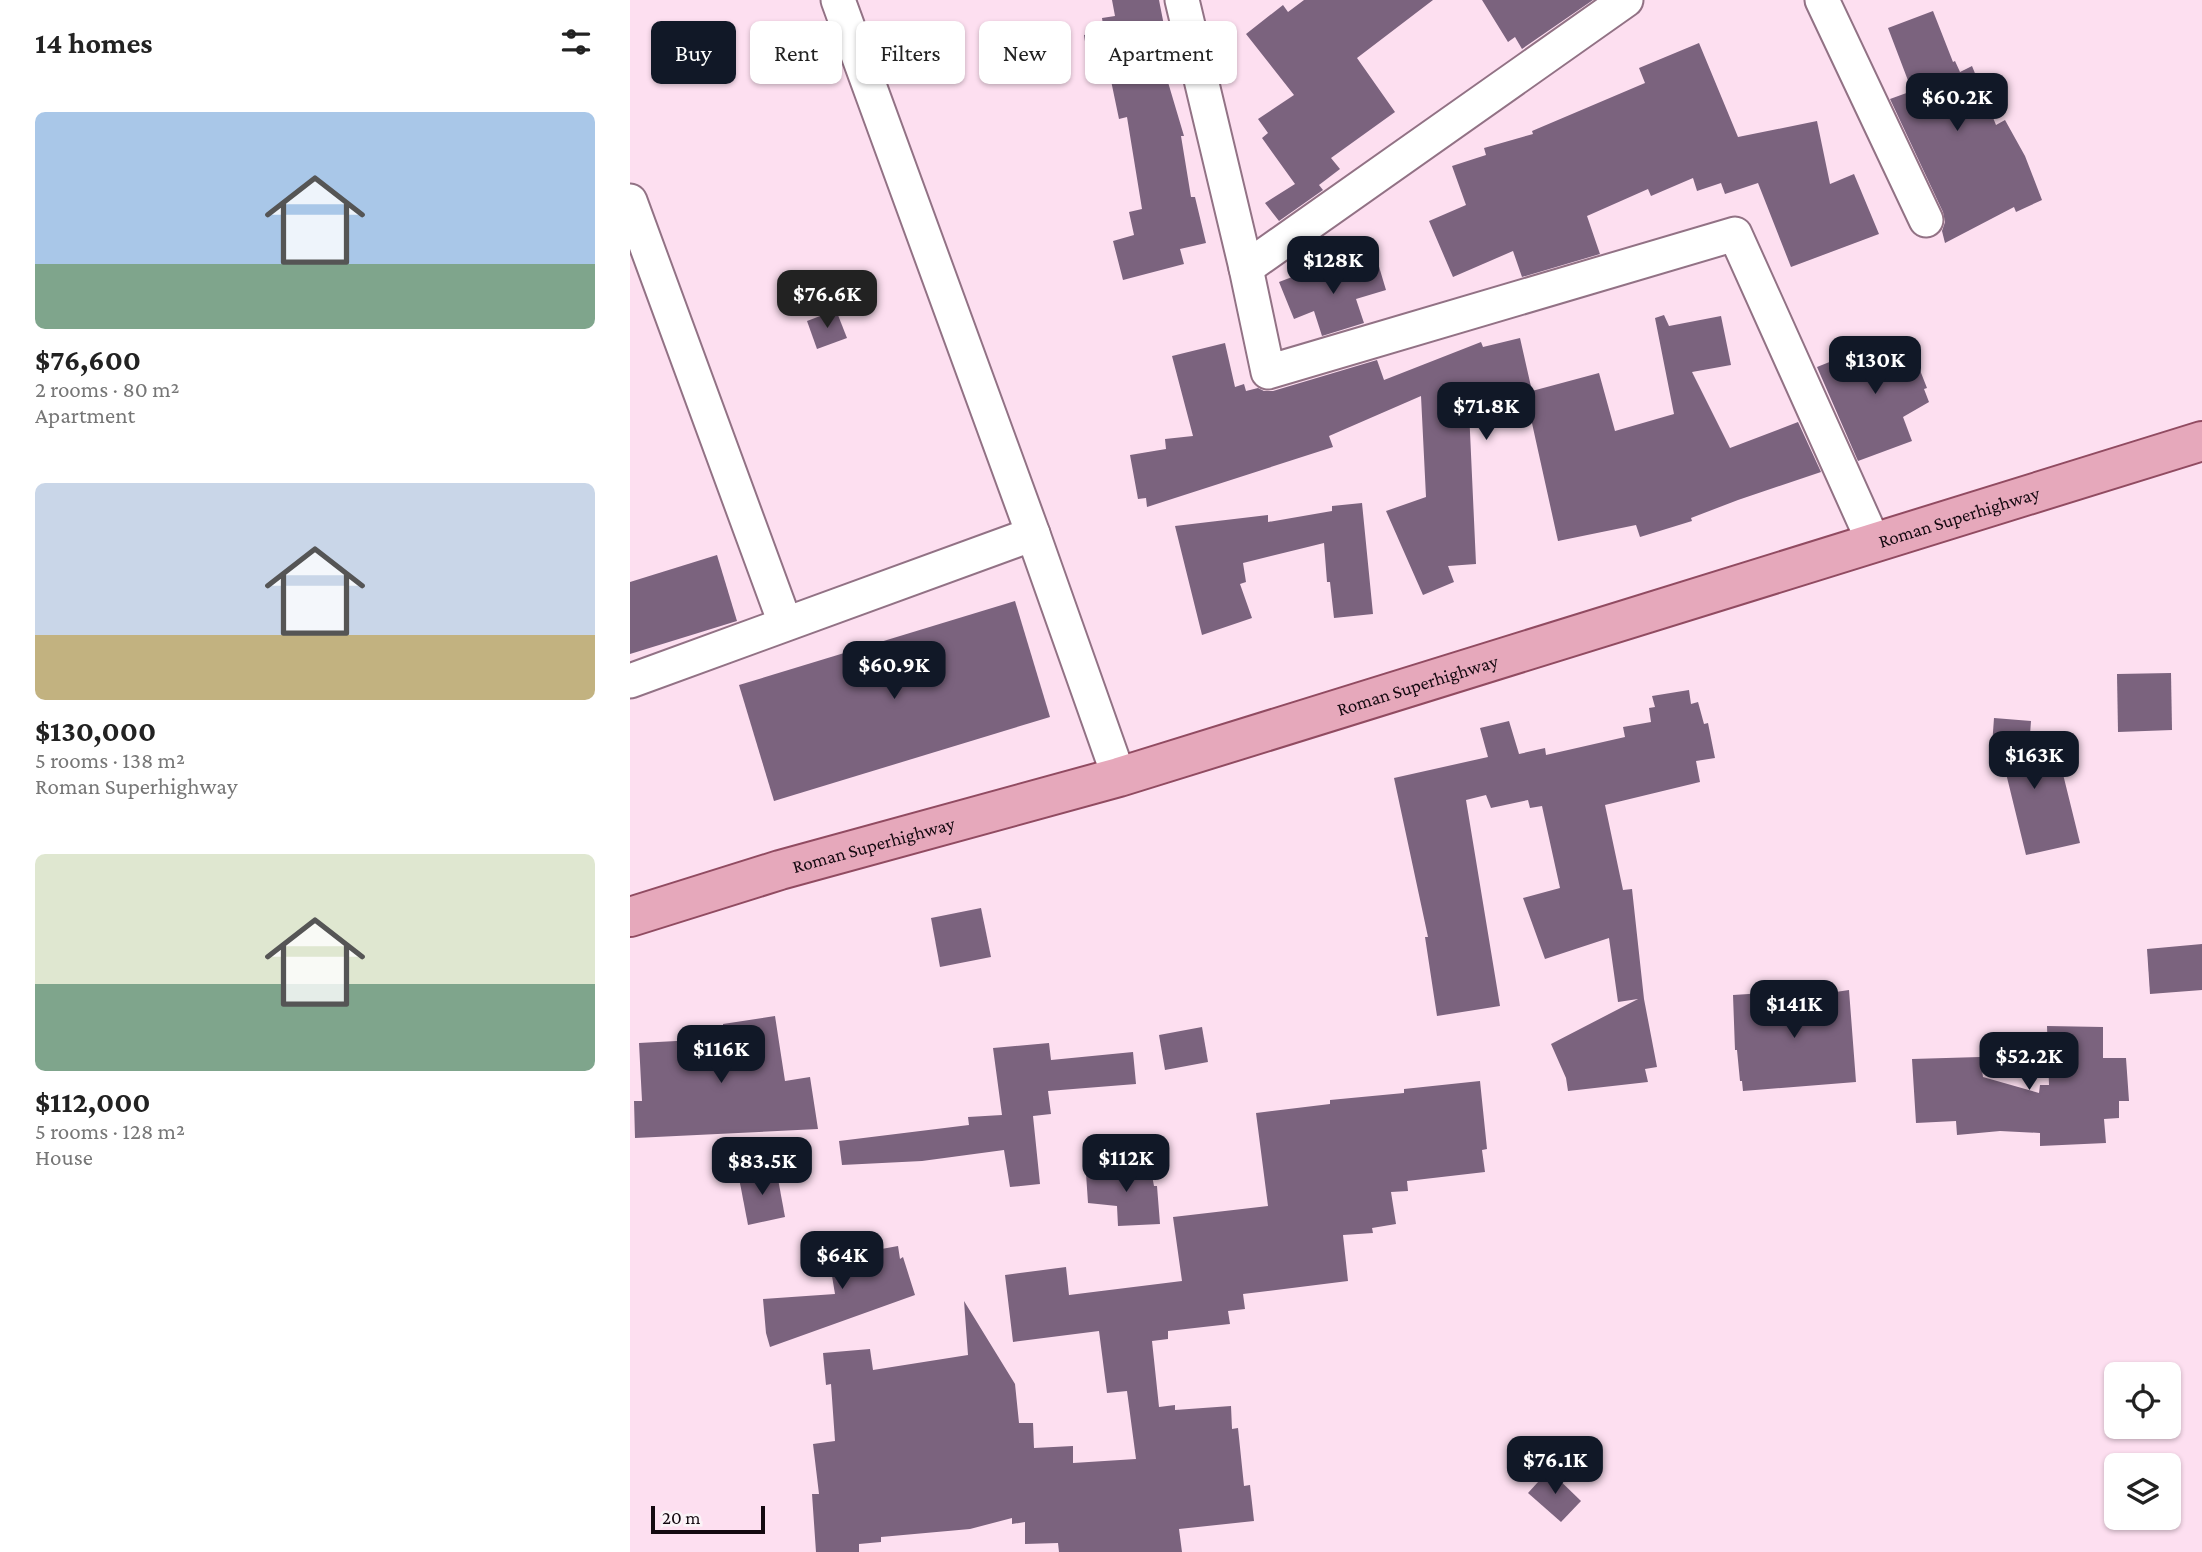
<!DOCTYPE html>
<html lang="en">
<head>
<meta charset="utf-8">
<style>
  :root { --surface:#fff; --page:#f2f2f2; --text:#222; --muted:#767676; --accent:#111827 }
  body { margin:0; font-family:"Crimson Pro",serif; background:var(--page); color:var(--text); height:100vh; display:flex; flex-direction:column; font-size:26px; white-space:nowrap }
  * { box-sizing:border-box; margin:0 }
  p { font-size:23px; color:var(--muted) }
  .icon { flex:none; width:38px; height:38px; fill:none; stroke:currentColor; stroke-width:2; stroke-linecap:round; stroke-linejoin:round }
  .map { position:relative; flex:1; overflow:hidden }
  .details { display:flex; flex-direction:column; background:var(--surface); width:630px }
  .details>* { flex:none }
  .top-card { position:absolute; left:21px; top:21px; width:665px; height:63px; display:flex; gap:14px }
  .controls { position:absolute; left:1474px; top:1362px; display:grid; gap:14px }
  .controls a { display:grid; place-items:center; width:77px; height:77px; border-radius:10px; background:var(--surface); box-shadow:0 2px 5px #0004; font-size:35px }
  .scale { position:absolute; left:21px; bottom:18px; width:114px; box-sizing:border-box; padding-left:7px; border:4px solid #140910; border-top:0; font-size:19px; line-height:24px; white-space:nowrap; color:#140910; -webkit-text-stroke:5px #fbf4f8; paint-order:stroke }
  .price { position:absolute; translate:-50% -60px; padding:0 16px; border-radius:14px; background:var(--accent); color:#fff; font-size:23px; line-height:46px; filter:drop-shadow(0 2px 4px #0008) }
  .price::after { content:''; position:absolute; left:50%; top:42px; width:21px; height:16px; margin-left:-10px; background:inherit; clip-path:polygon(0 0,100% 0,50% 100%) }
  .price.active { background:#222; color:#fff }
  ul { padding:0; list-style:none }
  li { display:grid; align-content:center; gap:14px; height:371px; padding:0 35px }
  li span { display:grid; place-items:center; height:217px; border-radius:10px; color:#555 }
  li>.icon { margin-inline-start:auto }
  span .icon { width:126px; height:126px; fill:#fffc; stroke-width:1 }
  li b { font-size:30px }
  h2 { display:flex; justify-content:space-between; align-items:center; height:84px; padding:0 35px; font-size:30px }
  .tag { padding:0 24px; border-radius:10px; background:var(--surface); box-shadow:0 2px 5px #0004; font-size:24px; line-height:63px }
  .tag.active { background:var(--accent); color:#fff }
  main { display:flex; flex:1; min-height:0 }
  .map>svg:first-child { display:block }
</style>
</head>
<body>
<main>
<section class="details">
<h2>14 homes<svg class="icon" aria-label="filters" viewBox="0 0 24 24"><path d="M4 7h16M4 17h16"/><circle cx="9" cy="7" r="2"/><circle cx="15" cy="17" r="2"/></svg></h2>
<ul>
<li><span style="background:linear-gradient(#a9c7e8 70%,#7fa58c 0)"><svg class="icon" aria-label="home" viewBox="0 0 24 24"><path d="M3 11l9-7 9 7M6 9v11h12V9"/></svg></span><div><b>$76,600</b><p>2 rooms · 80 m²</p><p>Apartment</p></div></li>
<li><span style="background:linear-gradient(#c9d6e8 70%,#c2b280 0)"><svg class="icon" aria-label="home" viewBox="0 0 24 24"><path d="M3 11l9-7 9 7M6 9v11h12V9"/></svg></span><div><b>$130,000</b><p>5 rooms · 138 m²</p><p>Roman Superhighway</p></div></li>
<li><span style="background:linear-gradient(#dfe7d0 60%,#7fa58c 0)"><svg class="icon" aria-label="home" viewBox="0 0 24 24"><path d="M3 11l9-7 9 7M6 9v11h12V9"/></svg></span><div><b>$112,000</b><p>5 rooms · 128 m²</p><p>House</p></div></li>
</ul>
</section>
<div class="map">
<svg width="1572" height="1552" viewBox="0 0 1572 1552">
  <rect width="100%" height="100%" fill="#fddff0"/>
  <g fill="#7b637e">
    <path d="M 482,0 L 529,0 L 541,61 L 532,62 L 554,136 L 551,136 L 561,197 L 565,197 L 576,243 L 550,249 L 554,264 L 493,280 L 483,241 L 504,235 L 499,212 L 512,209 L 497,117 L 489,119 L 479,71 L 460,74 L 454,35 L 474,32 L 472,18 L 485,16 Z"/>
    <path d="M 674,0 L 803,0 L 727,58 L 765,112 L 701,158 L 710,169 L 689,185 L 693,190 L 649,221 L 635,203 L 665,184 L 632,138 L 638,133 L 628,119 L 664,95 L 616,34 L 653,5 L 658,12 Z"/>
    <path d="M 852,0 L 963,0 L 892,49 L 885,37 L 878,42 Z"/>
    <path d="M 1303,11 L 1323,62 L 1325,61 L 1330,72 L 1342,66 L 1366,125 L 1375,120 L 1395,156 L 1412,200 L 1386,212 L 1384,207 L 1315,243 L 1312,231 L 1315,222 L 1313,212 L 1260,99 L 1282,91 L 1258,28 Z"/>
    <path d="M 1069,43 L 1108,137 L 1187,121 L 1200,184 L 1224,174 L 1249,234 L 1161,267 L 1128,183 L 1095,194 L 1091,183 L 1067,191 L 1063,178 L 1021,196 L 1018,189 L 957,216 L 970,254 L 892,277 L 883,251 L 823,277 L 799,221 L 836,205 L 822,166 L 856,155 L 854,148 L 903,134 L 902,131 L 1015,83 L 1009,68 Z"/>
    <path d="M 747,260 L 756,290 L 726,299 L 734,323 L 692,336 L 684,311 L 664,319 L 649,282 L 683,269 L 687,279 Z"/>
    <path d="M 206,310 L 217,338 L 187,349 L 177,321 Z"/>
    <path d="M 1034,315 L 1039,326 L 1091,316 L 1101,365 L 1062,372 L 1100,448 L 1168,422 L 1191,472 L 1108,500 L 1061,518 L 1062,521 L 1010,537 L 1006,525 L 928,541 L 896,396 L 839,410 L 846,564 L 818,566 L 824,582 L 793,595 L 756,511 L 796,497 L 791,396 L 699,436 L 703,447 L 517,507 L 516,498 L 508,499 L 500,455 L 536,449 L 535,439 L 563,436 L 542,356 L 595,343 L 605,387 L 614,384 L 616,391 L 628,388 L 634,391 L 643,391 L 747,360 L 754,380 L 851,342 L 853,347 L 890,338 L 902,391 L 969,373 L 985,431 L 1044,414 L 1025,318 Z"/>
    <path d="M 1262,337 L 1272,359 L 1284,355 L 1297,388 L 1294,389 L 1299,402 L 1273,417 L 1282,441 L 1228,461 L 1187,367 Z"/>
    <path d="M 732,503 L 743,614 L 704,618 L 700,582 L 697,582 L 694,543 L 613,563 L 616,582 L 610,584 L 622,618 L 572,635 L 545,526 L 638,515 L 638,522 L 702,511 L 702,506 Z"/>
    <path d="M 87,555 L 107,621 L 0,654 L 0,582 Z"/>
    <path d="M 385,601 L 420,717 L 144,801 L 109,685 Z"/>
    <path d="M 1541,673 L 1542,730 L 1488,732 L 1487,674 Z"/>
    <path d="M 1059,690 L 1061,704 L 1068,702 L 1074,724 L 1078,723 L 1085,758 L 1066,761 L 1070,782 L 975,805 L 993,890 L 1002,889 L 1014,999 L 1027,1067 L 1015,1069 L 1018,1082 L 938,1091 L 936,1078 L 921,1044 L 1008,999 L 988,1002 L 979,938 L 915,959 L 893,898 L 930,888 L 912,806 L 900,808 L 898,800 L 861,808 L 856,795 L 836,800 L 870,1006 L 807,1016 L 795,937 L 798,937 L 764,778 L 858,757 L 850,728 L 879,721 L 889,754 L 915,748 L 916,755 L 995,737 L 993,727 L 1021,722 L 1019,708 L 1025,707 L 1022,696 Z"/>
    <path d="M 1364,718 L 1401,721 L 1397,775 L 1431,766 L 1450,843 L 1396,855 L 1373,761 L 1361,760 Z"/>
    <path d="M 351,908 L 361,957 L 310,967 L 301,918 Z"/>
    <path d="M 1572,944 L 1572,990 L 1520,994 L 1517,949 Z"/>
    <path d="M 1219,990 L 1226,1082 L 1113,1091 L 1112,1081 L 1110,1081 L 1107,1050 L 1105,1050 L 1103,995 L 1152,992 L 1152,1000 Z"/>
    <path d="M 145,1016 L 155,1081 L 180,1077 L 188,1129 L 5,1138 L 4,1101 L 12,1101 L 9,1043 L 65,1040 L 64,1029 L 93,1026 L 93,1024 Z"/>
    <path d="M 1417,1026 L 1473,1027 L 1473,1058 L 1496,1058 L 1499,1101 L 1489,1101 L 1489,1118 L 1474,1119 L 1476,1143 L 1410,1146 L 1410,1133 L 1370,1131 L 1327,1135 L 1326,1121 L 1286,1123 L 1282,1059 L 1350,1057 L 1353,1077 L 1409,1093 L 1410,1085 L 1419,1085 Z"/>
    <path d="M 572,1027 L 578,1062 L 535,1070 L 529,1035 Z"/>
    <path d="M 419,1043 L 421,1060 L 503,1052 L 506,1084 L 418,1091 L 421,1114 L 403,1116 L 410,1184 L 380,1187 L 374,1150 L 292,1161 L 212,1165 L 209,1141 L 339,1125 L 338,1117 L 372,1115 L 363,1048 Z"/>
    <path d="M 850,1081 L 857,1149 L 852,1150 L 855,1172 L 777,1181 L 778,1191 L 761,1192 L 766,1224 L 742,1228 L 743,1233 L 713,1235 L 718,1281 L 613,1294 L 615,1309 L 598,1311 L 600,1324 L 538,1331 L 538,1339 L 522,1341 L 529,1407 L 545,1405 L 545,1410 L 601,1406 L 602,1429 L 608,1428 L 614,1486 L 620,1485 L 624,1521 L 549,1529 L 552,1552 L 429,1552 L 428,1543 L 395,1544 L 395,1522 L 382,1524 L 382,1518 L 340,1529 L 251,1537 L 251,1542 L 229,1544 L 229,1552 L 186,1552 L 182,1494 L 189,1494 L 183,1444 L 205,1441 L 201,1384 L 196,1385 L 193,1353 L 240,1349 L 243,1370 L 338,1355 L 334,1301 L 385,1384 L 389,1423 L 403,1423 L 404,1448 L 443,1446 L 443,1463 L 506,1459 L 497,1391 L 477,1393 L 469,1331 L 383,1342 L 375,1275 L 436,1267 L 439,1295 L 552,1281 L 543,1217 L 638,1206 L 626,1113 L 700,1104 L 700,1100 L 774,1093 L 774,1089 Z"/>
    <path d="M 520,1165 L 524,1186 L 527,1186 L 530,1224 L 488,1226 L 487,1206 L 458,1203 L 456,1173 Z"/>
    <path d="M 146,1168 L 155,1217 L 118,1225 L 109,1178 Z"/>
    <path d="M 233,1236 L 235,1252 L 268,1246 L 270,1259 L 273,1257 L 285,1295 L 140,1347 L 136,1333 L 133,1299 L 205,1294 L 196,1240 Z"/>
    <path d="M 919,1470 L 951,1501 L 931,1522 L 898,1493 Z"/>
  </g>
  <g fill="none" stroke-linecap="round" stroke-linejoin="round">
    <defs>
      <g id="minor">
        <path d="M 208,0 L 403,534 L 489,777"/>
        <path d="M 552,0 L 616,268 L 638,372 L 1105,234 L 1244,543"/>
        <path d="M 1192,0 L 1296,220"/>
        <path d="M 0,201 L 155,623"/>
        <path d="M 616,268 L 996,0"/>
        <path d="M 0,681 L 403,534"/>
      </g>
      <g id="primary">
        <path id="s1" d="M 0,917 L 150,870 L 489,777 L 1572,441"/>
      </g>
    </defs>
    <use href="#minor" stroke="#927285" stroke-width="37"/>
    <use href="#primary" stroke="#914b61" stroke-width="42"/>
    <use href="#minor" stroke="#fff" stroke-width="33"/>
    <use href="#primary" stroke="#e6a8bb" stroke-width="38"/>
  </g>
  <g text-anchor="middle" stroke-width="7" stroke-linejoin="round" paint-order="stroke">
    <g font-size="19" fill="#140910" stroke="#fbf4f8">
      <text dy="7" stroke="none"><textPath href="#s1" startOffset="1388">Roman Superhighway</textPath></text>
      <text dy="7" stroke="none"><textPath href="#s1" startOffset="821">Roman Superhighway</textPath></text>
      <text dy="7" stroke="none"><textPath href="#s1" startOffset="254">Roman Superhighway</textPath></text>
    </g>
  </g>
</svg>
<div class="controls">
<a><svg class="icon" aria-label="locate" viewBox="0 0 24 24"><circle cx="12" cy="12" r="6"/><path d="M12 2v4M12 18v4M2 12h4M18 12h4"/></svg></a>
<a><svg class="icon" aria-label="layers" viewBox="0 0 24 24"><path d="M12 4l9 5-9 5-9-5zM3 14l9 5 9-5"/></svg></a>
</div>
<div class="scale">20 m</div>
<b class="price" style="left:1327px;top:133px">$60.2K</b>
<b class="price" style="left:703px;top:296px">$128K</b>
<b class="price active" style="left:197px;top:330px">$76.6K</b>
<b class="price" style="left:1245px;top:396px">$130K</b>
<b class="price" style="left:856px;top:442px">$71.8K</b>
<b class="price" style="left:264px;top:701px">$60.9K</b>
<b class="price" style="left:1404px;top:791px">$163K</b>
<b class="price" style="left:1164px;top:1040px">$141K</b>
<b class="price" style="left:91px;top:1085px">$116K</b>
<b class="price" style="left:1399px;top:1092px">$52.2K</b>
<b class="price" style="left:496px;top:1194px">$112K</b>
<b class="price" style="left:132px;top:1197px">$83.5K</b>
<b class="price" style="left:212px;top:1291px">$64K</b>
<b class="price" style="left:925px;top:1496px">$76.1K</b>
<div class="top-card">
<a class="tag active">Buy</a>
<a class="tag">Rent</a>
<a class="tag">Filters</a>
<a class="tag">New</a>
<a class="tag">Apartment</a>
</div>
</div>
</main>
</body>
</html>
